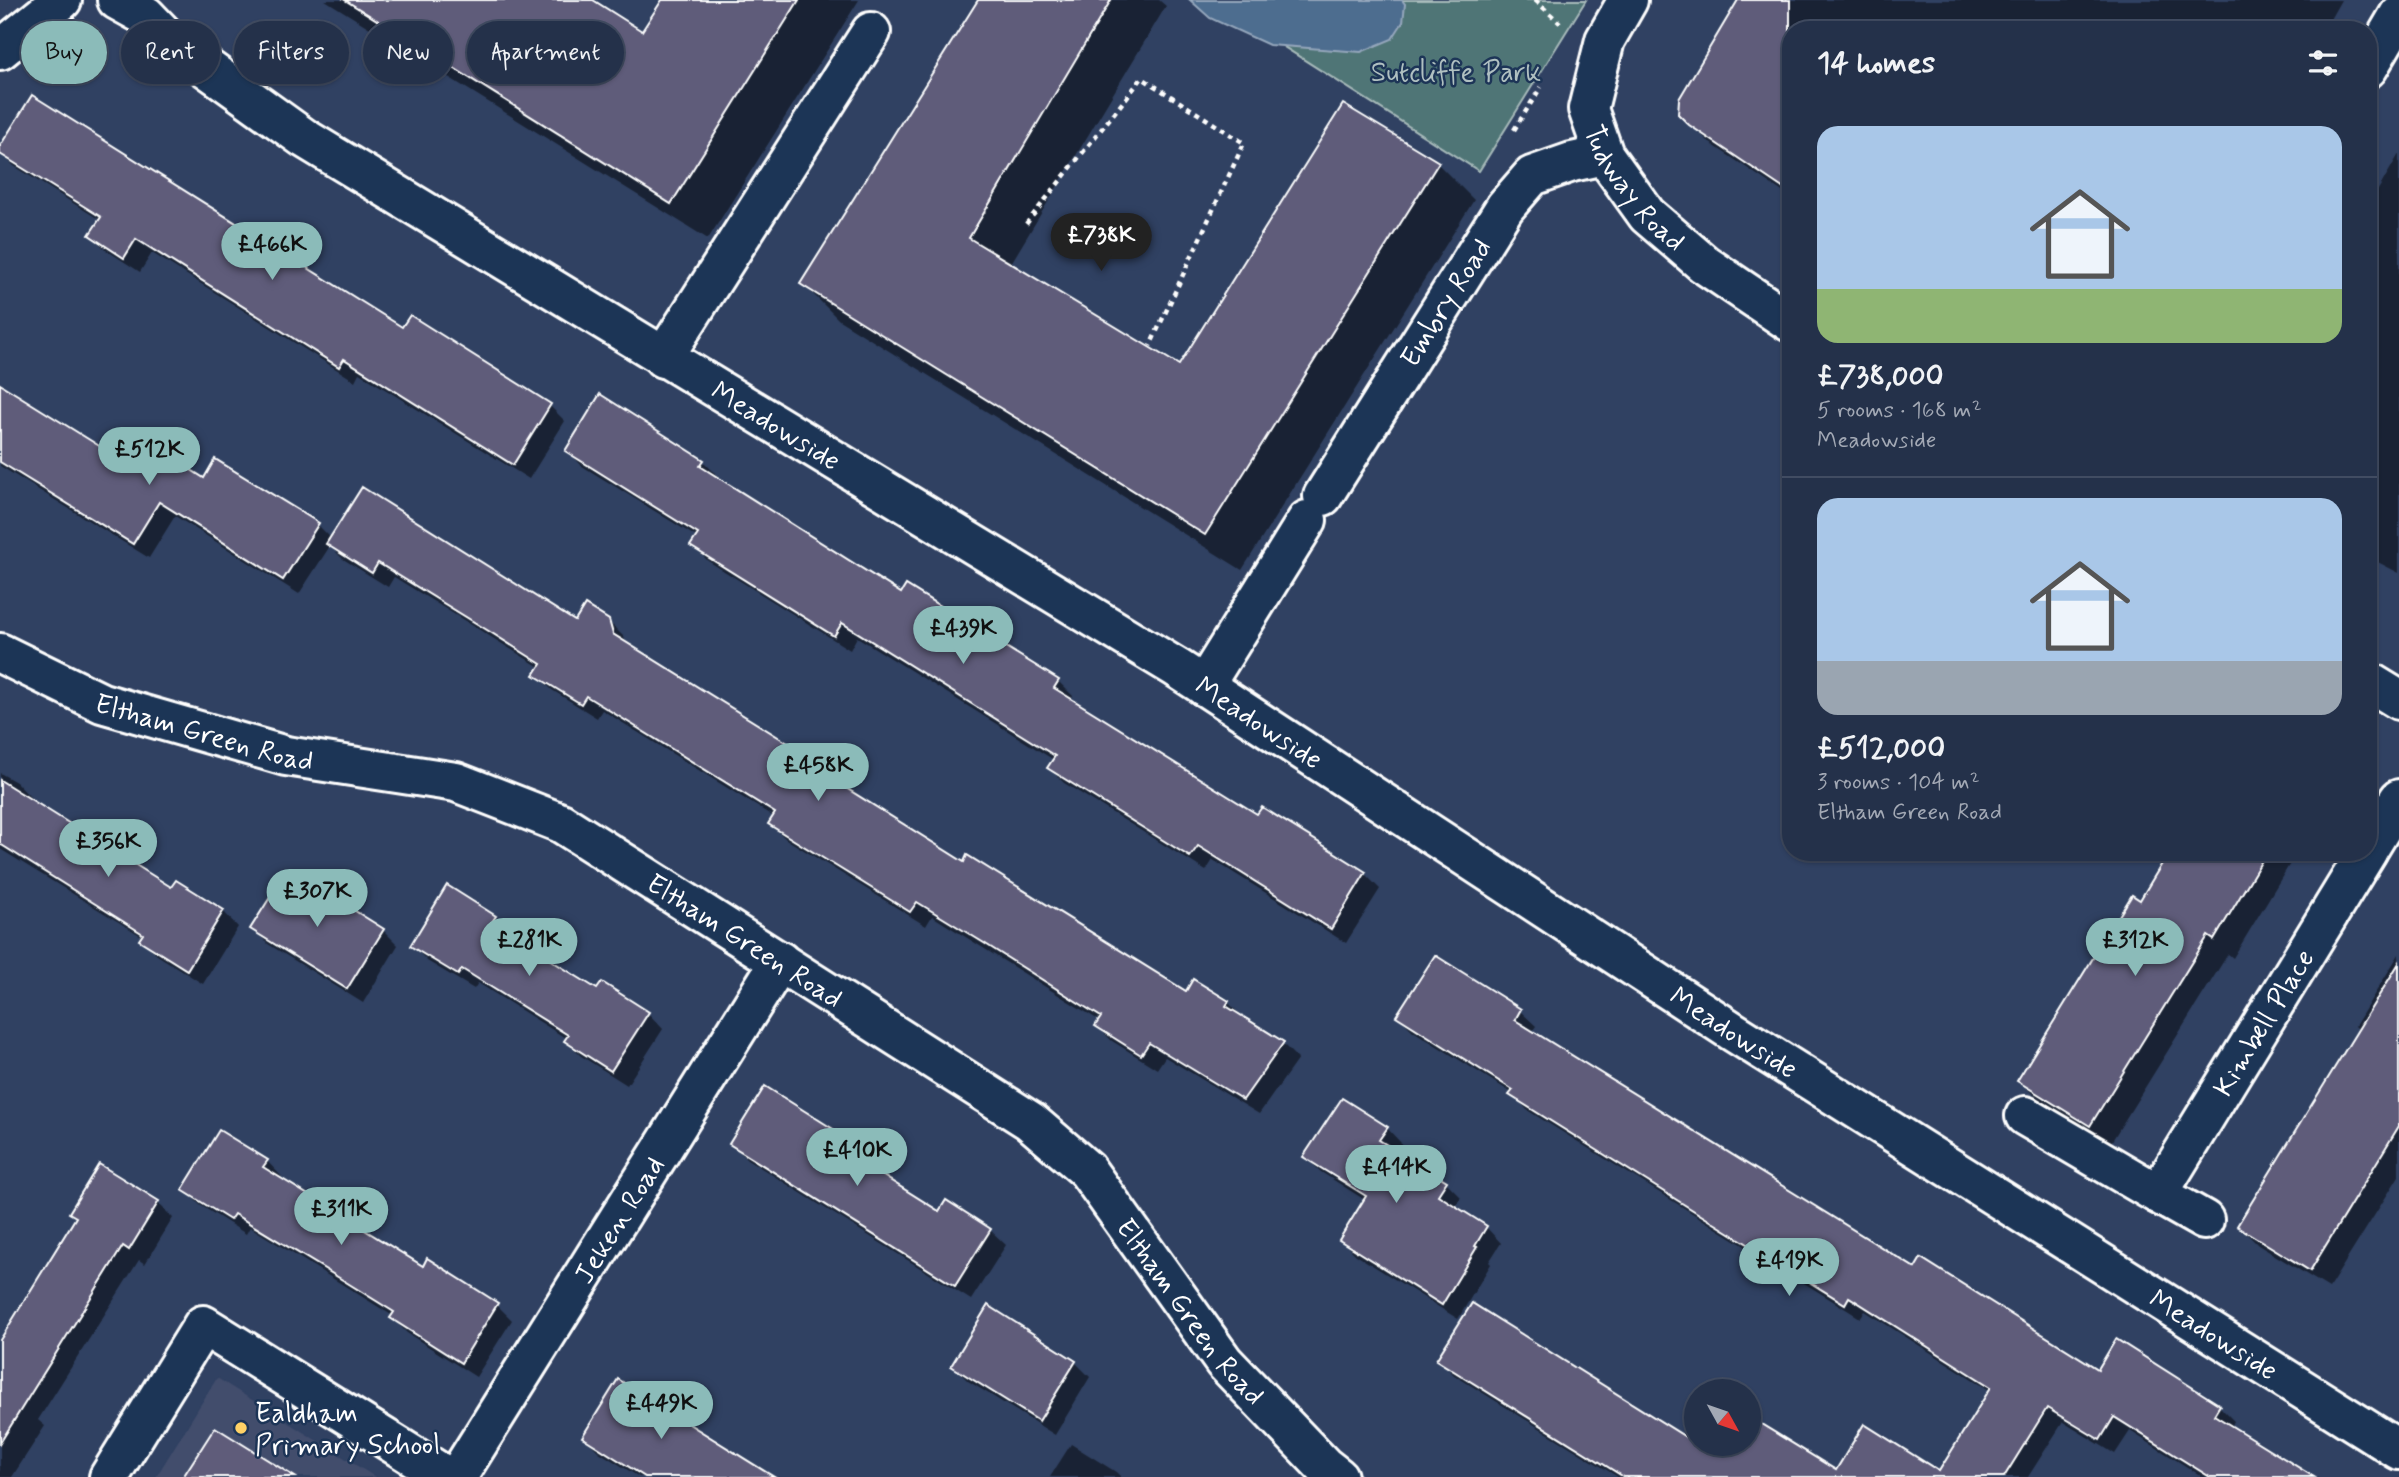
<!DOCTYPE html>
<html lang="en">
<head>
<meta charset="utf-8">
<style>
  :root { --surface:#24314a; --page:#303d54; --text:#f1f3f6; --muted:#a3a9b5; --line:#414c62; --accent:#8bbbb9 }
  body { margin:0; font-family:Mynerve,sans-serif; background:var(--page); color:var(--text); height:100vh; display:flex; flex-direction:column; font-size:26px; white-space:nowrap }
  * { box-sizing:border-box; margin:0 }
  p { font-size:23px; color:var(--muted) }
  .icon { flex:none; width:38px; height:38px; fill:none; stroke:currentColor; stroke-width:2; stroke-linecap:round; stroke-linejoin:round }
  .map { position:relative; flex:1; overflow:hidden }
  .side { position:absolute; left:1782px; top:21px; width:595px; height:840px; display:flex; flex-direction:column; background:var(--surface); border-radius:28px; box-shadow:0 2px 5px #0004,0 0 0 2px var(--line) }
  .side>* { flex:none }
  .banner { position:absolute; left:21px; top:21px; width:665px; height:63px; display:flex; gap:14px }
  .needle { width:46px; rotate:130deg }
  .tools { position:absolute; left:1684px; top:1379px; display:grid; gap:14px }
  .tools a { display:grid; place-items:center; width:77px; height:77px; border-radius:50%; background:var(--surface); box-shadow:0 2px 5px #0004,0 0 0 2px var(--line); font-size:35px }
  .price { position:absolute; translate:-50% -60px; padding:0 16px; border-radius:24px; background:var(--accent); color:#111; font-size:23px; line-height:46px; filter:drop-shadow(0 2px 4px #0008) }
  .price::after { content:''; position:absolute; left:50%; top:42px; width:21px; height:16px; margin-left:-10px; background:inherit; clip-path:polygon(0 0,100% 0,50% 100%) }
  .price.selected { background:#222; color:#fff }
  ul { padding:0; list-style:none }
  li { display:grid; align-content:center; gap:14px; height:371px; padding:0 35px }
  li+li { border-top:2px solid var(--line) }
  li span { display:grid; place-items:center; height:217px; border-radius:21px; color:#555 }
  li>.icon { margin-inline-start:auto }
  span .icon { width:126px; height:126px; fill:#fffc; stroke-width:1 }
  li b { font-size:30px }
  h2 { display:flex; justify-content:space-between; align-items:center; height:84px; padding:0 35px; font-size:30px }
  .chip { padding:0 24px; border-radius:32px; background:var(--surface); box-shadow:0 2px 5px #0004,0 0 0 2px var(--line); font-size:24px; line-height:63px }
  .chip.selected { background:var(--accent); color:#111 }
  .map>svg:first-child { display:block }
</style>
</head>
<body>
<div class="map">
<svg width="2399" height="1477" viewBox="0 0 2399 1477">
  <rect width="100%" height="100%" fill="#304162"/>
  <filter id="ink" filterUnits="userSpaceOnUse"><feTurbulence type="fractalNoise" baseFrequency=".0143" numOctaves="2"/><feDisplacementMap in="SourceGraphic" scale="14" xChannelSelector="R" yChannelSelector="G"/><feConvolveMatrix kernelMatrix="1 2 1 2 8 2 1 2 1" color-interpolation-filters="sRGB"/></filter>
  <g filter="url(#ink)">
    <path fill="#424d6c" d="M 217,1378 L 375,1477 L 156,1477 Z"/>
    <path fill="#4f7476" stroke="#a7baba" stroke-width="2" d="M 1210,0 L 1586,0 L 1479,171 Z"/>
    <path fill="#4e6d8f" stroke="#95a7bc" stroke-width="2" d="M 1190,0 L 1402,0 L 1405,4 L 1403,22 L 1392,39 L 1361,52 L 1269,45 L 1210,18 Z"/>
    <g fill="#0007">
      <path d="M 325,0 L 590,0 L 643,33 L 664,0 L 859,0 L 708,239 Z"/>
      <path d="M 980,0 L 1159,0 L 1166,6 L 1010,265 L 1179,368 L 1438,164 L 1474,200 L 1242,570 L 839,320 L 803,284 Z"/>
      <path d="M 1740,0 L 2341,0 L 2324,30 L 1790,30 L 1790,197 L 1710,143 L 1680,114 Z"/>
      <path d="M 0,149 L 403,330 L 410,318 L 550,406 L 565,421 L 529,479 L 359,373 L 355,381 L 152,253 L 140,272 L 106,250 L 91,235 L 100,220 L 14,166 L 0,152 Z"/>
      <path d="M 2399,154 L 2399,573 L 2368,557 L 2368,207 Z"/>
      <path d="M 0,387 L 118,460 L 204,480 L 318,525 L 331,538 L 575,623 L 608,621 L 624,637 L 626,644 L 790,746 L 805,761 L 804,763 L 964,864 L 1186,993 L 1228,1002 L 1243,1018 L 1283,1044 L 1298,1059 L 1259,1114 L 1165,1057 L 1157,1069 L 1112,1041 L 1097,1026 L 1100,1021 L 932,916 L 926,926 L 786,839 L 770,824 L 774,817 L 602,710 L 597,718 L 552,690 L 536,674 L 541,668 L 394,577 L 388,587 L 343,559 L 330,546 L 299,594 L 175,516 L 149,558 L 0,466 Z"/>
      <path d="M 567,450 L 703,461 L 718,476 L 716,479 L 901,595 L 1058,681 L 1073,696 L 1071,700 L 1258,817 L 1365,874 L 1380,889 L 1346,943 L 1213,860 L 1206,871 L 1064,783 L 1049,768 L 1054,760 L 857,637 L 850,650 L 708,561 L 693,546 L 698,538 L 582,466 Z"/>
      <path d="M 0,773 L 16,782 L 31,798 L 29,801 L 172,890 L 223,911 L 238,927 L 203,984 L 157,955 L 142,940 L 143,937 L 0,849 Z"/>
      <path d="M 2171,852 L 2312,852 L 2308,859 L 2297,852 L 2233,958 L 2228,954 L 2110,1144 L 2039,1100 L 2019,1081 L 2141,902 Z"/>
      <path d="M 495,917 L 510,933 L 508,935 L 598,991 L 648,1013 L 663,1029 L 627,1085 L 581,1056 L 566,1041 L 567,1039 L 478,983 L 474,989 L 427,961 L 412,945 Z"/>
      <path d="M 253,929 L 383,930 L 398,945 L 363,1003 L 268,944 Z"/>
      <path d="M 2399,954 L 2399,1176 L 2329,1288 L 2258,1245 L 2239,1226 L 2359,1030 L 2355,1026 Z"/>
      <path d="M 1436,958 L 1520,1011 L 1536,1026 L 1531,1033 L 1915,1270 L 2098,1371 L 2219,1406 L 2234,1421 L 2231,1427 L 2306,1477 L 2203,1477 L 2130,1431 L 2115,1454 L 2063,1422 L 2028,1477 L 1618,1477 L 1454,1375 L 1439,1359 L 1696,1444 L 1748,1444 L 1833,1477 L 1939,1473 L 1991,1391 L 1865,1311 L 1860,1318 L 1527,1110 L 1512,1093 L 1413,1031 L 1398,1016 Z"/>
      <path d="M 1387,1128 L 1402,1144 L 1396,1152 L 1446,1182 L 1461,1197 L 1454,1208 L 1486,1227 L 1501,1243 L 1489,1262 L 1491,1264 L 1458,1319 L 1356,1255 L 1341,1240 L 1365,1200 L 1321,1172 L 1305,1157 Z"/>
      <path d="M 837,1133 L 852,1148 L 847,1155 L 939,1213 L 946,1202 L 990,1230 L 1006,1245 L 971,1300 L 747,1159 L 731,1143 Z"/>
      <path d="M 267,1161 L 282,1177 L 280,1179 L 423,1269 L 427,1261 L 497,1305 L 512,1320 L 476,1377 L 407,1333 L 392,1318 L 393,1316 L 250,1227 L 246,1234 L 200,1205 L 184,1189 Z"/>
      <path d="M 158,1203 L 173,1218 L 145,1264 L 139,1260 L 38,1420 L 45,1426 L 12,1477 L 0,1477 L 0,1343 Z"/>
      <path d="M 1075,1362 L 1090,1377 L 1055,1435 L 968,1381 L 953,1366 Z"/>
      <path d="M 584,1437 L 770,1477 L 639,1477 L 599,1452 Z"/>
      <path d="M 1071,1444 L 1116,1472 L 1121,1477 L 1050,1477 Z"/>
    </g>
    <g fill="#5e5c7a" stroke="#fff" stroke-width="2">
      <path d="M 345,0 L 593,0 L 642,31 L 662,0 L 799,0 L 671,204 Z"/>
      <path d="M 978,0 L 1111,0 L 969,238 L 1179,365 L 1343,104 L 1439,162 L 1205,535 L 800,284 Z"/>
      <path d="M 1738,0 L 1790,0 L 1790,193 L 1689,125 L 1678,114 L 1679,99 Z"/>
      <path d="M 32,95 L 402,327 L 410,315 L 551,404 L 513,465 L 344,359 L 339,367 L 136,239 L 124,258 L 89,235 L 101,217 L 0,154 L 0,146 Z"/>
      <path d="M 0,384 L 117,457 L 133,433 L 204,478 L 215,459 L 319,523 L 283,580 L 159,502 L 133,544 L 0,462 Z"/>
      <path d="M 600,394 L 704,460 L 700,466 L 901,593 L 906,585 L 1059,680 L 1054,688 L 1257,814 L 1262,807 L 1366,872 L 1331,929 L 1198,846 L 1190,857 L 1047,768 L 1055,756 L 842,623 L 834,636 L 690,546 L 698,534 L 565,451 Z"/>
      <path d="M 362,487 L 575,621 L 585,605 L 609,620 L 613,634 L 791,745 L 787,751 L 964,862 L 967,855 L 1186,991 L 1193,979 L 1229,1001 L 1226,1006 L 1284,1042 L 1243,1100 L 1149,1043 L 1141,1055 L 1095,1026 L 1101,1017 L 984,943 L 917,902 L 910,912 L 768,824 L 775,813 L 586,696 L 581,704 L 534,675 L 541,664 L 487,630 L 378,563 L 372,573 L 326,544 Z"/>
      <path d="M 0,780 L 171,887 L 176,880 L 224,910 L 187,970 L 139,940 L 143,934 L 0,844 Z"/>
      <path d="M 2169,852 L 2267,852 L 2214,940 L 2208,936 L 2090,1126 L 2017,1081 L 2132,895 L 2140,900 Z"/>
      <path d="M 288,869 L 384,929 L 347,989 L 250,929 Z"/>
      <path d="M 447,885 L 496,916 L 492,922 L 544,956 L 597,989 L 602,982 L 649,1012 L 611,1071 L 564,1041 L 568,1035 L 462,969 L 458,975 L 410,946 Z"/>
      <path d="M 1435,955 L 1521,1009 L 1515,1020 L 1915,1268 L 1921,1258 L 2098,1369 L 2116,1339 L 2220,1405 L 2214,1415 L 2314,1477 L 2210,1477 L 2114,1417 L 2100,1440 L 2047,1408 L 2004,1477 L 1624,1477 L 1436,1360 L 1472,1303 L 1689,1439 L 1696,1427 L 1696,1444 L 1748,1444 L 1748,1416 L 1836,1470 L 1864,1424 L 1939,1471 L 1991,1387 L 1849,1297 L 1845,1304 L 1696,1212 L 1509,1095 L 1513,1090 L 1396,1016 Z"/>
      <path d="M 2399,963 L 2399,1126 L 2310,1271 L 2237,1226 Z"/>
      <path d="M 765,1086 L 838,1132 L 831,1143 L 939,1211 L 946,1200 L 991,1229 L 955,1286 L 729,1144 Z"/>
      <path d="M 1342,1098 L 1388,1127 L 1379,1140 L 1447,1181 L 1438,1195 L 1487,1226 L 1475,1246 L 1477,1247 L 1442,1305 L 1339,1240 L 1366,1196 L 1303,1157 Z"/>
      <path d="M 219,1130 L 268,1160 L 263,1167 L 423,1266 L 427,1258 L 498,1303 L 461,1363 L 390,1318 L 394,1312 L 341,1279 L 234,1214 L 230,1220 L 182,1190 Z"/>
      <path d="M 99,1164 L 159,1201 L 129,1250 L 123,1246 L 0,1443 L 0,1340 L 76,1217 L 69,1213 Z"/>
      <path d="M 988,1305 L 1076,1361 L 1039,1421 L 951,1366 Z"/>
      <path d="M 618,1379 L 665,1409 L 774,1477 L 645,1477 L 582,1437 Z"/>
      <path d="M 215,1427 L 295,1477 L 183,1477 Z"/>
    </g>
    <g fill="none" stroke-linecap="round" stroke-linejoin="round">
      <defs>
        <g id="minor">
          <path id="s1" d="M 117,0 L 146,16 L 172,43 L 304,138 L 1177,668 L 1732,1031 L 2399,1450"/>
          <path id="s2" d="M 1628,0 L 1605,40 L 1588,109 L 1604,155 L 1647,215 L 1704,264 L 1790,322"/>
          <path d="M 0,50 L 62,0"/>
          <path d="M 2368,68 L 2399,15"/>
          <path d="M 663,358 L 871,32"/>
          <path id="s3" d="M 1323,496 L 1505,207 L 1532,176 L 1572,162 L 1604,155"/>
          <path id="s4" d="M 0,653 L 102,703 L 286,756 L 456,782 L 561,823 L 1030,1121 L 1087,1170 L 1224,1362 L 1324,1466 L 1338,1477"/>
          <path d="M 2368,681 L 2399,700"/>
          <path d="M 1204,686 L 1307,520"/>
          <path d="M 2368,850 L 2399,799"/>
          <path d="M 2025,1116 L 2158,1194"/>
          <path id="s5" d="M 2204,1220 L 2158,1194 L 2367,852"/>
          <path d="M 109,1477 L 203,1325 L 447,1477"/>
          <path id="s6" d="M 457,1477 L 780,961"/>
        </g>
      </defs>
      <use href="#minor" stroke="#fff" stroke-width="44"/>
      <g stroke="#fff" stroke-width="4.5" stroke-dasharray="5 5" stroke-linecap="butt">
        <path d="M 1535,0 L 1560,23"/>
        <path d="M 1514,130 L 1541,87"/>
        <path d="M 1026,224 L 1142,78 L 1244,143 L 1150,346"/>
      </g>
      <use href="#minor" stroke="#1d3557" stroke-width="38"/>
    </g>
  </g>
  <circle fill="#ffd166" stroke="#1d3557" stroke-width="2.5" cx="241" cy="1428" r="7"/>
  <g text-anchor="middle" stroke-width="5" stroke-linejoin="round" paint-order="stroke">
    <g font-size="28" fill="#b0c0c1" stroke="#1d3557">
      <text x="1456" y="81">Sutcliffe Park</text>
    </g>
    <g font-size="28" fill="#fff" stroke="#1d3557">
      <text dy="10" stroke="none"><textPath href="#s2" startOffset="210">Tudway Road</textPath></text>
      <text dy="10" stroke="none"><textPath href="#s3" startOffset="229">Embry Road</textPath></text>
      <text dy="10" stroke="none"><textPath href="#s1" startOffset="786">Meadowside</textPath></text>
      <text dy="10" stroke="none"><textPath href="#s1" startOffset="1353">Meadowside</textPath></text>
      <text dy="10" stroke="none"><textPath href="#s4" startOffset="220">Eltham Green Road</textPath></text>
      <text dy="10" stroke="none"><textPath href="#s4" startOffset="808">Eltham Green Road</textPath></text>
      <text dy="10" stroke="none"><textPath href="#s5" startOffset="254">Kimbell Place</textPath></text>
      <text dy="10" stroke="none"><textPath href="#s1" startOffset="1920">Meadowside</textPath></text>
      <text dy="10" stroke="none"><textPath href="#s6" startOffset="304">Jeken Road</textPath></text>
      <text dy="10" stroke="none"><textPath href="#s4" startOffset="1396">Eltham Green Road</textPath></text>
      <text dy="10" stroke="none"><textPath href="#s1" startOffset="2487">Meadowside</textPath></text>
    </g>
    <g font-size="28" fill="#fff" stroke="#1d3557" text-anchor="start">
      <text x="255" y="1422">Ealdham<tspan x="255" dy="32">Primary School</tspan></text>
    </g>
  </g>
</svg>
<div class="tools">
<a><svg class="needle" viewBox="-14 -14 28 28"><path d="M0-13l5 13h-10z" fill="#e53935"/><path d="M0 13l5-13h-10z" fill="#a3a9b5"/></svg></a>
</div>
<b class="price selected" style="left:1101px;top:273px">£738K</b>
<b class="price" style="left:272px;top:282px">£466K</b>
<b class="price" style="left:149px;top:487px">£512K</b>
<b class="price" style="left:963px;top:666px">£439K</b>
<b class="price" style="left:818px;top:803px">£458K</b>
<b class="price" style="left:108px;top:879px">£356K</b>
<b class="price" style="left:317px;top:929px">£307K</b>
<b class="price" style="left:529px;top:978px">£281K</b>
<b class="price" style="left:2135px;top:978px">£312K</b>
<b class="price" style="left:857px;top:1188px">£410K</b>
<b class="price" style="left:1396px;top:1205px">£414K</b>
<b class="price" style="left:341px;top:1247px">£311K</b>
<b class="price" style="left:1789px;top:1298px">£419K</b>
<b class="price" style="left:661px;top:1441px">£449K</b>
<div class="banner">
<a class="chip selected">Buy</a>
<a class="chip">Rent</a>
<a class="chip">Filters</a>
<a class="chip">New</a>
<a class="chip">Apartment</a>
</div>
<section class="side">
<h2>14 homes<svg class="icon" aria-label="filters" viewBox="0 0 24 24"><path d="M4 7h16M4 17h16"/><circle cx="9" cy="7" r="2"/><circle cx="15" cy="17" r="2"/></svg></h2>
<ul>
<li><span style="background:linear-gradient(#a9c7e8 75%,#8fb573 0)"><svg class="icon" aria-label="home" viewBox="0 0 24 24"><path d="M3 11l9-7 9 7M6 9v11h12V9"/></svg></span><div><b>£738,000</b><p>5 rooms · 168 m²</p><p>Meadowside</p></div></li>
<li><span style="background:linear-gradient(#a9c7e8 75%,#9aa5b1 0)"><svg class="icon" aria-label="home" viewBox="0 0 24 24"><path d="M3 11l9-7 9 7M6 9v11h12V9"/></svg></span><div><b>£512,000</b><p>3 rooms · 104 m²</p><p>Eltham Green Road</p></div></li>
</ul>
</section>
</div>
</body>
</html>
